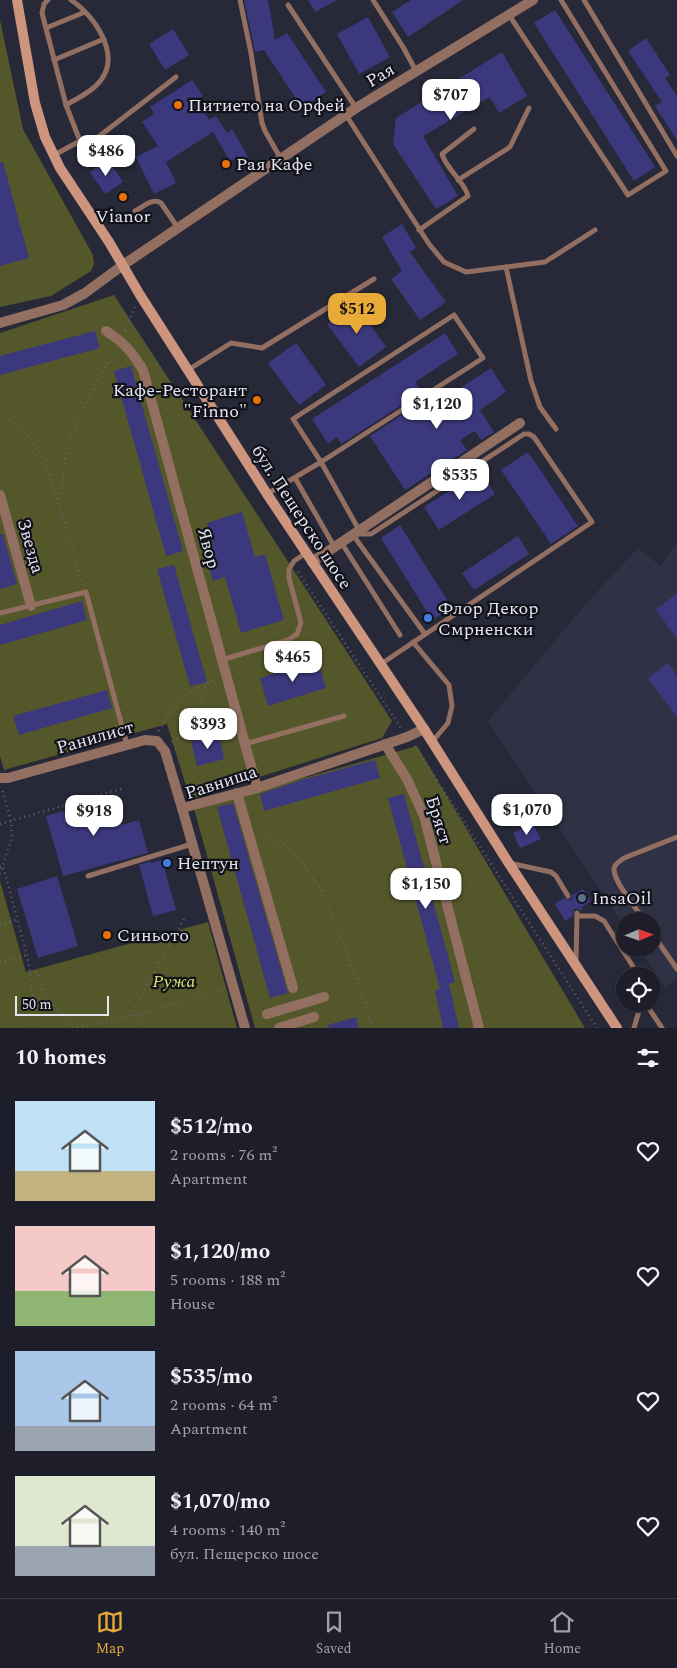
<!DOCTYPE html>
<html lang="en">
<head>
<meta charset="utf-8">
<style>
  :root { --surface:#1d1e2a; --page:#252732; --text:#f1f3f6; --muted:#a0a2a8; --line:#3b3c47; --accent:#e9ab38 }
  body { margin:0; font-family:Spectral,serif; background:var(--page); color:var(--text); height:100vh; display:flex; flex-direction:column; font-size:19px; white-space:nowrap }
  * { box-sizing:border-box; margin:0 }
  p { font-size:16px; color:var(--muted) }
  .icon { flex:none; width:28px; height:28px; fill:none; stroke:currentColor; stroke-width:2; stroke-linecap:round; stroke-linejoin:round }
  .map { position:relative; height:1028px; overflow:hidden }
  .drawer { display:flex; flex-direction:column; background:var(--surface); flex:1 }
  .drawer>* { flex:none }
  .needle { width:32px; rotate:88deg }
  .tools { position:absolute; left:616px; top:912px; display:grid; gap:10px }
  .tools a { display:grid; place-items:center; width:45px; height:45px; border-radius:50%; background:var(--surface); box-shadow:0 1px 4px #0004,0 0 0 1px var(--line); font-size:25px }
  .scale { position:absolute; left:15px; bottom:12px; width:94px; box-sizing:border-box; padding-left:5px; border:2px solid #e4e5f0; border-top:0; font-size:14px; line-height:18px; white-space:nowrap; color:#e4e5f0; -webkit-text-stroke:4px #111219; paint-order:stroke }
  .price { position:absolute; translate:-50% -42px; padding:0 11px; border-radius:10px; background:#fff; color:#222; font-size:16px; line-height:32px; filter:drop-shadow(0 1px 2px #0008) }
  .price::after { content:''; position:absolute; left:50%; top:30px; width:15px; height:11px; margin-left:-8px; background:inherit; clip-path:polygon(0 0,100% 0,50% 100%) }
  .price.current { background:var(--accent); color:#111 }
  ul { padding:0; list-style:none }
  li { display:flex; align-items:center; gap:15px; height:125px; padding:0 15px }
  li span { display:grid; place-items:center; flex:none; width:140px; height:100px; border-radius:0px; color:#555 }
  li>.icon { margin-inline-start:auto }
  span .icon { width:60px; height:60px; fill:#fffc; stroke-width:1 }
  li b { font-size:21px }
  h2 { display:flex; justify-content:space-between; align-items:center; height:60px; padding:0 15px; font-size:21px }
  .tab-bar { display:flex; justify-content:space-around; align-items:center; height:70px; border-top:1px solid var(--line); background:var(--surface); font-size:14px; color:var(--muted) }
  .tab-bar a { display:grid; justify-items:center; gap:2px }
  .tab-bar .current { color:var(--accent) }
  .map>svg:first-child { display:block }
</style>
</head>
<body>
<div class="map">
<svg width="677" height="1028" viewBox="0 0 677 1028">
  <rect width="100%" height="100%" fill="#272838"/>
  <path fill="#313146" d="M 677,543 L 677,977 L 666,988 L 639,949 L 652,949 L 652,921 L 625,921 L 625,927 L 488,721 L 585,605 L 638,548 L 660,566 Z"/>
  <g fill="#545729">
    <path d="M 0,20 L 23,129 L 93,255 L 94,264 L 91,271 L 51,296 L 0,307 Z"/>
    <path d="M 114,295 L 392,721 L 382,738 L 190,799 L 167,724 L 4,770 L 0,756 L 0,333 Z"/>
    <path d="M 417,746 L 585,1028 L 255,1028 L 194,809 Z"/>
    <path d="M 0,881 L 26,972 L 208,922 L 237,1028 L 0,1028 Z"/>
  </g>
  <g fill="#3c387d">
    <path d="M 244,0 L 268,0 L 275,40 L 287,33 L 326,92 L 302,108 L 264,50 L 255,52 Z"/>
    <path d="M 308,0 L 337,0 L 315,12 Z"/>
    <path d="M 411,0 L 463,0 L 408,37 L 392,12 Z"/>
    <path d="M 555,10 L 655,167 L 634,181 L 534,23 Z"/>
    <path d="M 368,17 L 390,57 L 359,74 L 337,34 Z"/>
    <path d="M 173,29 L 189,55 L 165,70 L 149,44 Z"/>
    <path d="M 646,38 L 670,75 L 665,78 L 677,96 L 677,140 L 655,106 L 662,102 L 628,51 Z"/>
    <path d="M 502,52 L 527,96 L 499,113 L 490,97 L 423,136 L 458,196 L 436,209 L 393,144 L 396,118 Z"/>
    <path d="M 192,80 L 203,96 L 197,100 L 209,120 L 216,116 L 227,133 L 232,129 L 248,157 L 239,161 L 237,158 L 230,161 L 213,132 L 166,162 L 176,183 L 154,194 L 136,157 L 158,146 L 142,122 L 154,114 L 150,107 Z"/>
    <path d="M 108,160 L 123,182 L 105,194 L 90,172 Z"/>
    <path d="M 0,162 L 3,162 L 29,258 L 0,266 Z"/>
    <path d="M 402,224 L 416,248 L 410,252 L 446,302 L 420,320 L 391,279 L 402,271 L 382,237 Z"/>
    <path d="M 355,304 L 386,347 L 359,367 L 327,324 Z"/>
    <path d="M 95,331 L 100,348 L 0,375 L 0,356 Z"/>
    <path d="M 445,333 L 458,354 L 415,382 L 422,392 L 341,444 L 337,437 L 328,444 L 312,419 Z"/>
    <path d="M 296,343 L 326,385 L 299,405 L 268,363 Z"/>
    <path d="M 131,366 L 183,551 L 166,556 L 114,371 Z"/>
    <path d="M 491,368 L 506,392 L 480,410 L 494,432 L 481,440 L 475,431 L 460,440 L 467,450 L 405,490 L 370,436 L 426,399 L 431,407 Z"/>
    <path d="M 528,452 L 578,526 L 551,544 L 501,470 Z"/>
    <path d="M 480,471 L 495,494 L 439,530 L 424,507 Z"/>
    <path d="M 242,512 L 255,557 L 265,554 L 284,620 L 241,633 L 225,577 L 213,581 L 203,547 L 213,544 L 207,523 Z"/>
    <path d="M 400,525 L 452,608 L 432,620 L 381,538 Z"/>
    <path d="M 0,534 L 3,534 L 17,584 L 0,589 Z"/>
    <path d="M 518,536 L 529,554 L 474,590 L 462,573 Z"/>
    <path d="M 174,565 L 207,682 L 190,686 L 157,569 Z"/>
    <path d="M 677,593 L 677,639 L 656,610 Z"/>
    <path d="M 82,601 L 87,620 L 0,645 L 0,625 Z"/>
    <path d="M 318,660 L 326,688 L 268,706 L 260,678 Z"/>
    <path d="M 668,663 L 677,676 L 677,717 L 648,678 Z"/>
    <path d="M 107,690 L 112,708 L 19,735 L 13,716 Z"/>
    <path d="M 219,734 L 224,759 L 197,766 L 191,741 Z"/>
    <path d="M 375,760 L 380,778 L 264,811 L 260,794 L 302,780 Z"/>
    <path d="M 404,794 L 455,982 L 449,984 L 459,1028 L 443,1028 L 435,990 L 440,989 L 388,798 Z"/>
    <path d="M 113,797 L 122,825 L 139,820 L 148,853 L 63,876 L 46,816 Z"/>
    <path d="M 233,803 L 288,993 L 270,998 L 217,807 Z"/>
    <path d="M 533,824 L 541,839 L 520,848 L 513,833 Z"/>
    <path d="M 162,860 L 176,910 L 153,916 L 139,865 L 151,861 L 151,863 Z"/>
    <path d="M 57,876 L 78,946 L 38,958 L 17,889 Z"/>
    <path d="M 583,889 L 591,901 L 581,908 L 583,910 L 581,911 L 578,909 L 574,909 L 573,916 L 565,921 L 555,904 L 564,898 L 570,900 L 572,898 L 572,893 L 573,895 Z"/>
    <path d="M 356,1017 L 359,1028 L 329,1028 L 328,1025 Z"/>
  </g>
  <g fill="none" stroke-linecap="round" stroke-linejoin="round">
    <g stroke="#626372" stroke-width="2.5" stroke-dasharray="1 4" stroke-linecap="butt">
      <path d="M 125,331 L 135,306"/>
      <path d="M 0,415 L 18,425 L 45,459 L 83,585"/>
      <path d="M 58,498 C 66,485 62,468 66,453 C 77,417 95,384 115,351"/>
      <path d="M 298,572 L 401,728"/>
      <path d="M 159,731 C 176,701 185,693 216,679"/>
      <path d="M 172,742 C 195,730 200,704 208,682"/>
      <path d="M 415,746 L 597,1028"/>
      <path d="M 0,824 L 124,788"/>
      <path d="M 261,834 L 286,845 L 303,864 L 321,890 L 359,983 L 370,1020 L 375,1028"/>
      <path d="M 0,867 L 3,866 L 28,959 L 33,997 L 32,1028"/>
      <path d="M 0,874 L 12,837 L 11,821 L 2,789"/>
      <path d="M 0,925 L 18,919"/>
      <path d="M 0,962 L 27,955"/>
      <path d="M 30,972 L 37,972 L 43,991 L 72,1027"/>
      <path d="M 140,1014 L 145,1028"/>
      <path d="M 130,1016 L 184,919"/>
      <path d="M 72,1028 L 129,1017 L 223,989"/>
    </g>
    <g stroke="#926f60" stroke-width="5">
      <path d="M 48,0 L 44,4 L 42,13 L 66,105 L 80,141"/>
      <path d="M 240,0 L 251,53 L 262,123 L 265,131 L 281,159"/>
      <path d="M 373,0 L 403,47 L 416,71"/>
      <path d="M 584,0 L 677,156"/>
      <path d="M 288,5 L 356,108"/>
      <path d="M 509,15 L 628,195 L 666,171 L 561,0"/>
      <path d="M 46,28 L 85,12"/>
      <path d="M 54,60 L 104,39"/>
      <path d="M 66,105 C 78,98 93,91 101,80 C 121,54 94,15 71,0"/>
      <path d="M 346,115 L 429,244 L 444,262 L 466,272 L 545,262 L 595,230"/>
      <path d="M 54,155 L 80,141 C 85,145 88,144 93,141 L 176,77"/>
      <path d="M 458,180 L 510,147 L 529,108"/>
      <path d="M 135,211 C 143,207 153,197 161,203 L 178,228"/>
      <path d="M 419,230 L 468,196 C 465,182 446,169 442,154 L 474,129"/>
      <path d="M 506,267 L 531,381 L 540,407 L 556,429"/>
      <path d="M 188,370 L 231,343 L 262,348 L 374,279"/>
      <path d="M 295,478 L 334,546"/>
      <path d="M 267,494 L 321,462 L 483,358 L 454,315 L 293,419 L 321,462 L 359,530"/>
      <path d="M 356,534 L 371,534 L 524,434 L 529,434 L 534,437 L 592,522 L 381,664"/>
      <path d="M 353,535 L 425,634"/>
      <path d="M 341,542 L 400,635"/>
      <path d="M 0,613 L 86,592 L 127,745"/>
      <path d="M 413,642 L 449,685 L 452,706 L 448,723 L 432,742"/>
      <path d="M 222,660 L 288,640 L 297,634 L 301,623 L 289,578 L 289,569 L 294,561 L 306,553"/>
      <path d="M 245,744 L 344,716"/>
      <path d="M 509,863 L 551,872 L 556,876 L 568,896"/>
      <path d="M 88,876 L 192,844"/>
      <path d="M 577,916 L 595,916 L 604,921 L 639,976"/>
      <path d="M 645,921 C 638,911 613,881 614,869 C 615,863 620,861 624,858 L 677,837"/>
      <path d="M 652,933 L 677,969"/>
      <path d="M 576,962 L 577,913"/>
      <path d="M 646,1004 L 662,1028"/>
      <path d="M 634,1028 L 641,1004"/>
    </g>
    <g stroke="#926f60" stroke-width="10">
      <path d="M 0,323 L 63,305 L 85,293 L 123,265 L 356,108 L 533,0"/>
      <path d="M 106,331 C 124,342 132,352 143,370 L 257,788"/>
      <path d="M 0,495 L 31,606"/>
      <path d="M 312,562 L 520,423"/>
      <path d="M 385,744 L 407,779 L 424,816 L 479,1028"/>
      <path d="M 0,778 L 8,778 L 145,740 L 157,741 L 165,751 L 182,808"/>
      <path d="M 237,793 L 293,988"/>
      <path d="M 267,1014 L 324,997"/>
      <path d="M 245,1028 L 182,808 L 257,788 L 407,737 L 424,729"/>
      <path d="M 279,1028 L 314,1017"/>
    </g>
    <path stroke="#ce957e" stroke-width="10" d="M 17,0 L 35,103 L 45,137 L 60,168 L 109,242 L 140,295 L 267,494 L 424,729 L 508,862 L 617,1028"/>
  </g>
  <g fill="#e8710a" stroke="#111219" stroke-width="2">
    <circle cx="178" cy="105" r="5"/>
    <circle cx="226" cy="164" r="5"/>
    <circle cx="123" cy="197" r="5"/>
    <circle cx="257" cy="400" r="5"/>
    <circle cx="107" cy="935" r="5"/>
  </g>
  <g fill="#3f7fe0" stroke="#111219" stroke-width="2">
    <circle cx="428" cy="618" r="5"/>
    <circle cx="167" cy="863" r="5"/>
  </g>
  <circle fill="#5c6f8a" stroke="#111219" stroke-width="2" cx="582" cy="898" r="5"/>
  <g text-anchor="middle" stroke-width="4.5" stroke-linejoin="round" paint-order="stroke">
    <g font-size="18" fill="#e4e5f0" stroke="#111219">
      <text transform="translate(380 75) rotate(-31)" y="6">Рая</text>
      <text transform="translate(302 517) rotate(57)" y="6">бул. Пещерско шосе</text>
      <text transform="translate(31 546) rotate(74)" y="6">Звезда</text>
      <text transform="translate(209 548) rotate(75)" y="6">Явор</text>
      <text transform="translate(95 737) rotate(-16)" y="6">Ранилист</text>
      <text transform="translate(221 782) rotate(-18)" y="6">Равнища</text>
      <text transform="translate(439 820) rotate(72)" y="6">Бряст</text>
    </g>
    <g font-size="18" fill="#e4e5f0" stroke="#111219" text-anchor="start">
      <text x="188" y="111">Питието на Орфей</text>
      <text x="236" y="170">Рая Кафе</text>
      <text x="123" y="222" text-anchor="middle">Vianor</text>
      <text x="247" y="396" text-anchor="end">Кафе-Ресторант<tspan x="247" dy="21">"Finno"</tspan></text>
      <text x="438" y="614">Флор Декор<tspan x="438" dy="21">Смрненски</tspan></text>
      <text x="177" y="869">Нептун</text>
      <text x="592" y="904">InsaOil</text>
      <text x="117" y="941">Синьото</text>
    </g>
    <g font-size="18" font-style="italic" fill="#dde56e" stroke="#111219">
      <text x="174" y="987">Ружа</text>
    </g>
  </g>
</svg>
<div class="tools">
<a><svg class="needle" viewBox="-14 -14 28 28"><path d="M0-13l5 13h-10z" fill="#e53935"/><path d="M0 13l5-13h-10z" fill="#a0a2a8"/></svg></a>
<a><svg class="icon" aria-label="locate" viewBox="0 0 24 24"><circle cx="12" cy="12" r="6"/><path d="M12 2v4M12 18v4M2 12h4M18 12h4"/></svg></a>
</div>
<div class="scale">50 m</div>
<b class="price" style="left:451px;top:121px">$707</b>
<b class="price" style="left:106px;top:177px">$486</b>
<b class="price current" style="left:357px;top:335px">$512</b>
<b class="price" style="left:437px;top:430px">$1,120</b>
<b class="price" style="left:460px;top:501px">$535</b>
<b class="price" style="left:293px;top:683px">$465</b>
<b class="price" style="left:208px;top:750px">$393</b>
<b class="price" style="left:527px;top:836px">$1,070</b>
<b class="price" style="left:94px;top:837px">$918</b>
<b class="price" style="left:426px;top:910px">$1,150</b>
</div>
<section class="drawer">
<h2>10 homes<svg class="icon" aria-label="filters" viewBox="0 0 24 24"><path d="M4 7h16M4 17h16"/><circle cx="9" cy="7" r="2"/><circle cx="15" cy="17" r="2"/></svg></h2>
<ul>
<li><span style="background:linear-gradient(#bfe0f5 70%,#c2b280 0)"><svg class="icon" aria-label="home" viewBox="0 0 24 24"><path d="M3 11l9-7 9 7M6 9v11h12V9"/></svg></span><div><b>$512/mo</b><p>2 rooms · 76 m²</p><p>Apartment</p></div><svg class="icon" aria-label="heart" viewBox="0 0 24 24"><path d="M12 20l-8-8c-3-5 5-10 8-4 3-6 11-1 8 4z"/></svg></li>
<li><span style="background:linear-gradient(#f6c9c9 65%,#8fb573 0)"><svg class="icon" aria-label="home" viewBox="0 0 24 24"><path d="M3 11l9-7 9 7M6 9v11h12V9"/></svg></span><div><b>$1,120/mo</b><p>5 rooms · 188 m²</p><p>House</p></div><svg class="icon" aria-label="heart" viewBox="0 0 24 24"><path d="M12 20l-8-8c-3-5 5-10 8-4 3-6 11-1 8 4z"/></svg></li>
<li><span style="background:linear-gradient(#a9c7e8 75%,#9aa5b1 0)"><svg class="icon" aria-label="home" viewBox="0 0 24 24"><path d="M3 11l9-7 9 7M6 9v11h12V9"/></svg></span><div><b>$535/mo</b><p>2 rooms · 64 m²</p><p>Apartment</p></div><svg class="icon" aria-label="heart" viewBox="0 0 24 24"><path d="M12 20l-8-8c-3-5 5-10 8-4 3-6 11-1 8 4z"/></svg></li>
<li><span style="background:linear-gradient(#dfe7d0 70%,#9aa5b1 0)"><svg class="icon" aria-label="home" viewBox="0 0 24 24"><path d="M3 11l9-7 9 7M6 9v11h12V9"/></svg></span><div><b>$1,070/mo</b><p>4 rooms · 140 m²</p><p>бул. Пещерско шосе</p></div><svg class="icon" aria-label="heart" viewBox="0 0 24 24"><path d="M12 20l-8-8c-3-5 5-10 8-4 3-6 11-1 8 4z"/></svg></li>
</ul>
</section>
<nav class="tab-bar">
<a class="current"><svg class="icon" aria-label="map" viewBox="0 0 24 24"><path d="M3 6l6-2 6 2 6-2v14l-6 2-6-2-6 2zM9 4v14M15 6v14"/></svg>Map</a>
<a><svg class="icon" aria-label="saved" viewBox="0 0 24 24"><path d="M7 4h10v16l-5-4-5 4z"/></svg>Saved</a>
<a><svg class="icon" aria-label="home" viewBox="0 0 24 24"><path d="M3 11l9-7 9 7M6 9v11h12V9"/></svg>Home</a>
</nav>
</body>
</html>
